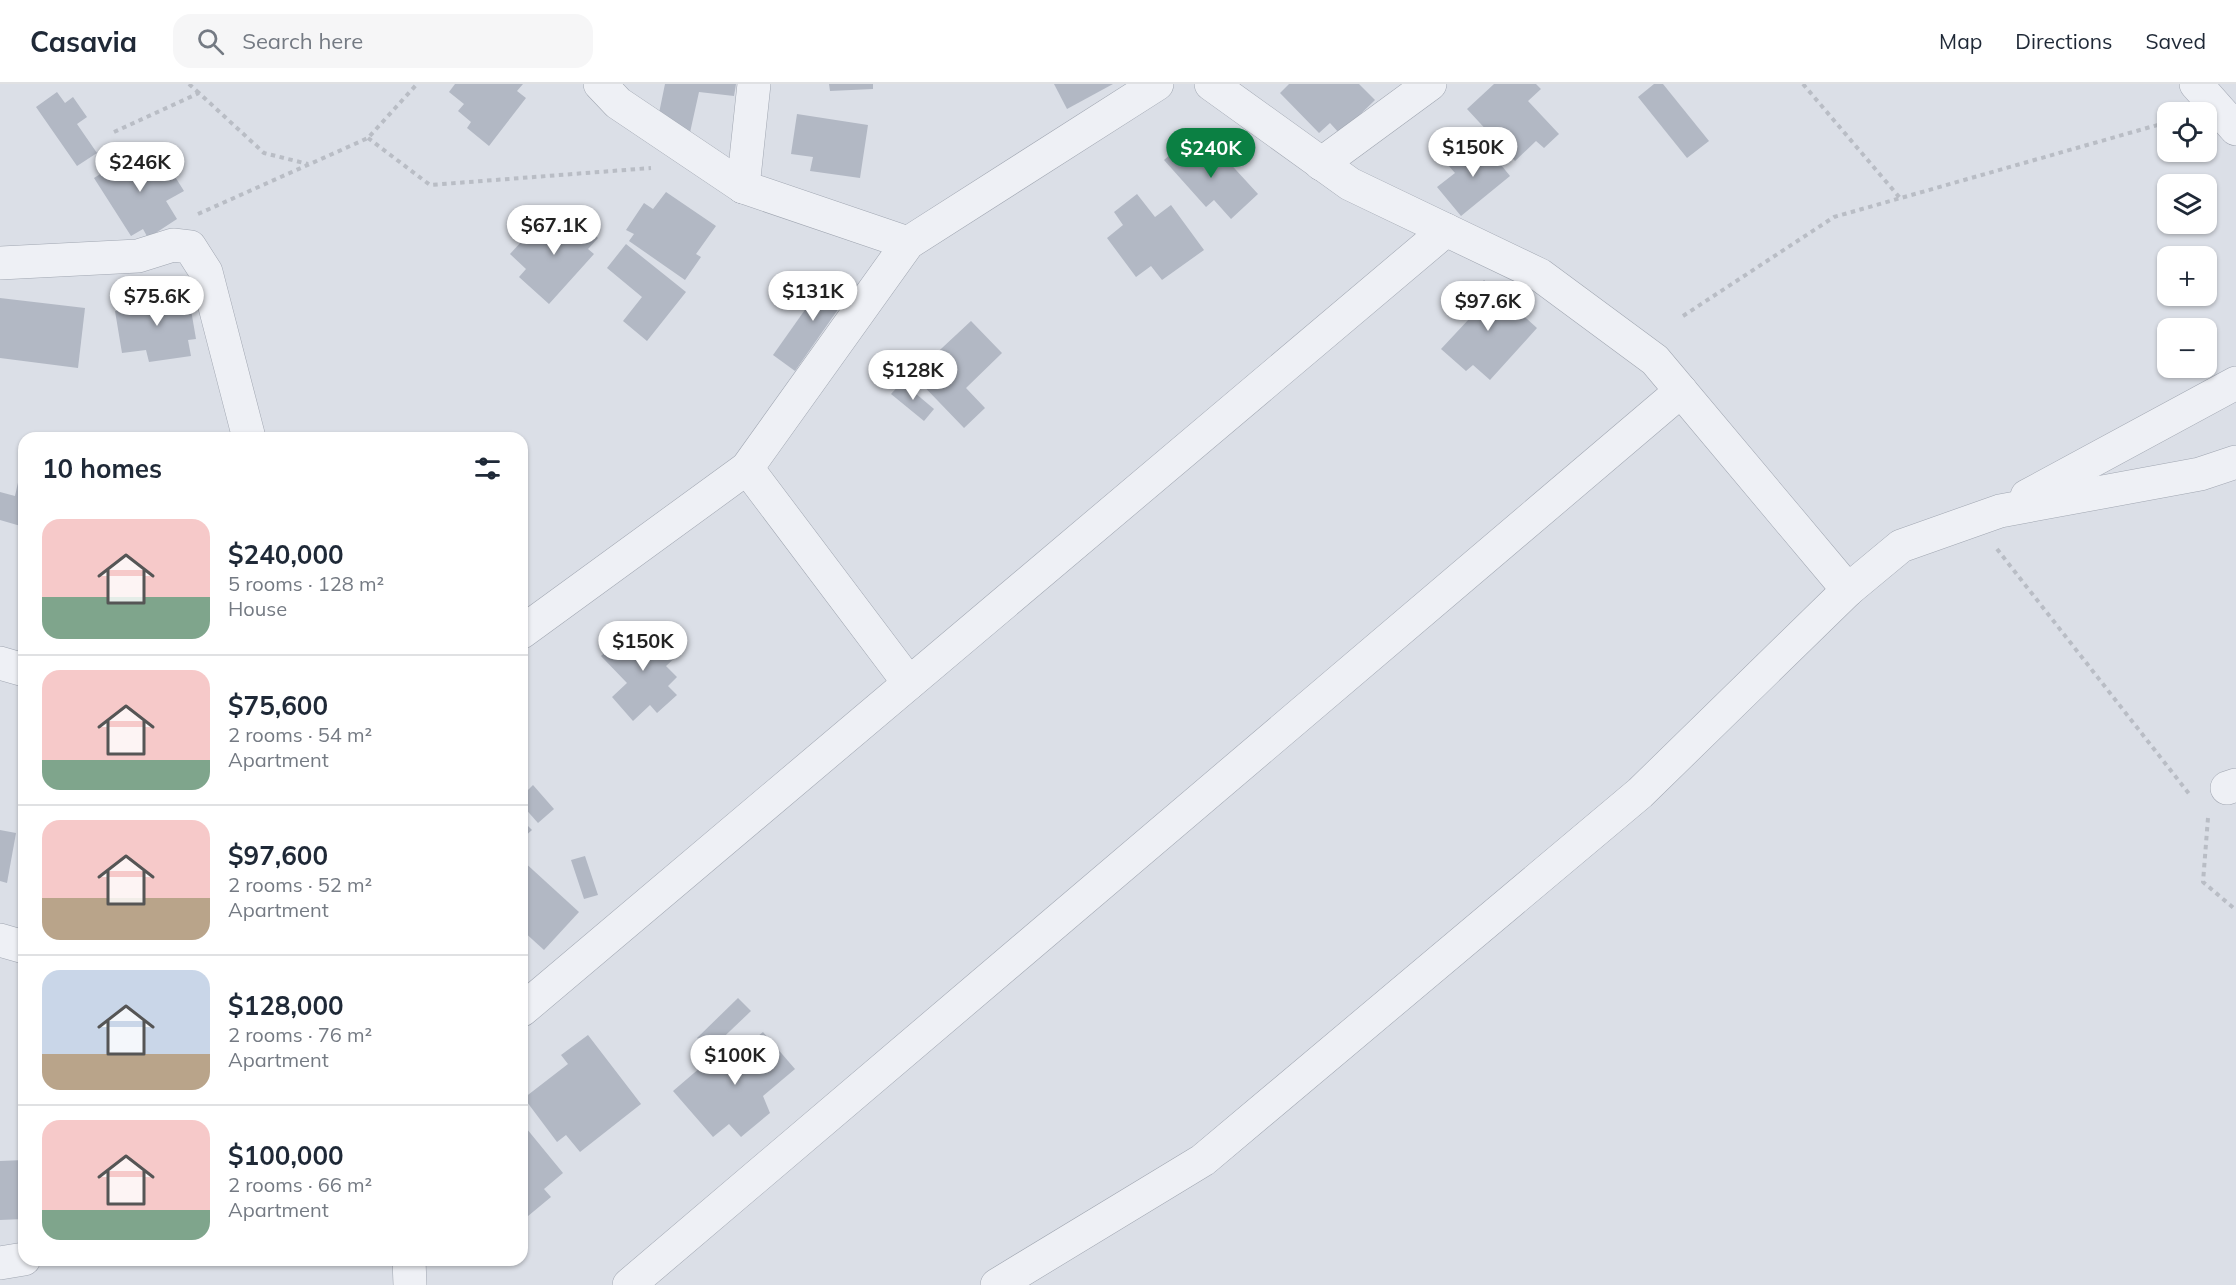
<!DOCTYPE html>
<html lang="en">
<head>
<meta charset="utf-8">
<style>
  :root { --surface:#fff; --page:#f6f6f7; --text:#1f2937; --muted:#747a83; --line:#e0e1e3; --accent:#0b8043 }
  body { margin:0; font-family:Mulish,sans-serif; background:var(--page); color:var(--text); height:100vh; display:flex; flex-direction:column; font-size:22px; white-space:nowrap }
  * { box-sizing:border-box; margin:0 }
  p { font-size:20px; color:var(--muted) }
  .icon { flex:none; width:33px; height:33px; fill:none; stroke:currentColor; stroke-width:2; stroke-linecap:round; stroke-linejoin:round }
  .map { position:relative; flex:1; overflow:hidden }
  .details { position:absolute; left:18px; top:348px; width:510px; height:834px; display:flex; flex-direction:column; background:var(--surface); border-radius:18px; box-shadow:0 2px 4px #0004 }
  .details>* { flex:none }
  .tools { position:absolute; left:2157px; top:18px; display:grid; gap:12px }
  .tools a { display:grid; place-items:center; width:60px; height:60px; border-radius:12px; background:var(--surface); box-shadow:0 2px 4px #0004; font-size:30px }
  .price { position:absolute; translate:-50% -51px; padding:0 14px; border-radius:21px; background:#fff; color:#222; font-size:20px; line-height:39px; filter:drop-shadow(0 2px 3px #0008) }
  .price::after { content:''; position:absolute; left:50%; top:36px; width:18px; height:14px; margin-left:-9px; background:inherit; clip-path:polygon(0 0,100% 0,50% 100%) }
  .price.current { background:var(--accent); color:#fff }
  ul { padding:0; list-style:none }
  li { display:flex; align-items:center; gap:18px; height:150px; padding:0 24px }
  li+li { border-top:2px solid var(--line) }
  li span { display:grid; place-items:center; flex:none; width:168px; height:120px; border-radius:18px; color:#555 }
  li>.icon { margin-inline-start:auto }
  span .icon { width:72px; height:72px; fill:#fffc; stroke-width:1 }
  li b { font-size:26px }
  h2 { display:flex; justify-content:space-between; align-items:center; height:72px; padding:0 24px; font-size:26px }
  header { display:flex; align-items:center; gap:36px; box-sizing:border-box; height:84px; padding:0 30px; background:var(--surface); border-bottom:2px solid var(--line) }
  header strong { font-size:28px }
  nav { display:flex; gap:33px; margin-inline-start:auto; font-size:21px }
  .search { width:420px; height:54px; background:var(--page); display:flex; align-items:center; gap:15px; box-sizing:border-box; padding:0 21px; border-radius:18px; color:var(--muted); font-size:22px }
  .map>svg:first-child { display:block }
</style>
</head>
<body>
<header>
<strong>Casavia</strong>
<div class="search"><svg class="icon" aria-label="search" viewBox="0 0 24 24"><circle cx="10" cy="10" r="6"/><path d="M15 15l6 6"/></svg>Search here</div>
<nav><a>Map</a><a>Directions</a><a>Saved</a></nav>
</header>
<div class="map">
<svg width="2236" height="1201" viewBox="0 0 2236 1201">
  <rect width="100%" height="100%" fill="#dbdfe7"/>
  <g fill="#b2b8c4">
    <path d="M 455,0 L 523,0 L 517,7 L 526,14 L 489,62 L 467,44 L 471,38 L 458,27 L 464,20 L 449,8 Z"/>
    <path d="M 665,0 L 736,0 L 734,12 L 699,8 L 689,53 L 658,34 Z"/>
    <path d="M 829,0 L 873,0 L 873,5 L 830,7 Z"/>
    <path d="M 1054,0 L 1113,0 L 1067,25 Z"/>
    <path d="M 1289,0 L 1359,0 L 1375,16 L 1340,50 L 1330,39 L 1319,49 L 1280,9 Z"/>
    <path d="M 1494,0 L 1536,0 L 1541,5 L 1528,17 L 1559,50 L 1544,64 L 1536,57 L 1515,77 L 1467,25 Z"/>
    <path d="M 1654,0 L 1663,0 L 1709,57 L 1687,74 L 1638,13 Z"/>
    <path d="M 57,8 L 65,19 L 73,13 L 87,33 L 77,40 L 97,69 L 77,82 L 36,23 Z"/>
    <path d="M 797,30 L 868,41 L 860,94 L 810,87 L 813,73 L 791,70 Z"/>
    <path d="M 1190,54 L 1215,82 L 1225,74 L 1258,110 L 1231,135 L 1214,116 L 1206,123 L 1164,76 Z"/>
    <path d="M 1480,55 L 1510,92 L 1461,132 L 1437,103 L 1455,89 L 1448,81 Z"/>
    <path d="M 142,64 L 157,87 L 167,80 L 184,107 L 166,117 L 177,135 L 148,154 L 143,145 L 131,152 L 94,94 Z"/>
    <path d="M 666,108 L 716,142 L 696,170 L 701,173 L 685,196 L 629,157 L 634,150 L 626,146 L 644,119 L 653,125 Z"/>
    <path d="M 1137,110 L 1155,133 L 1171,121 L 1204,166 L 1162,196 L 1151,182 L 1136,193 L 1107,154 L 1123,141 L 1114,128 Z"/>
    <path d="M 571,130 L 598,154 L 588,165 L 594,170 L 549,220 L 519,193 L 526,185 L 510,170 L 543,134 L 557,147 Z"/>
    <path d="M 626,160 L 686,208 L 647,257 L 623,237 L 642,213 L 607,184 Z"/>
    <path d="M 831,189 L 853,204 L 795,287 L 773,271 Z"/>
    <path d="M 1484,196 L 1537,244 L 1490,296 L 1473,281 L 1466,287 L 1441,265 L 1469,235 L 1457,225 Z"/>
    <path d="M 171,208 L 173,217 L 189,214 L 196,255 L 188,256 L 191,272 L 149,278 L 146,266 L 122,269 L 115,227 L 128,225 L 127,214 Z"/>
    <path d="M 0,214 L 85,224 L 78,284 L 0,274 Z"/>
    <path d="M 971,237 L 1002,269 L 966,304 L 985,324 L 964,344 L 913,291 Z"/>
    <path d="M 902,298 L 934,325 L 924,337 L 891,310 Z"/>
    <path d="M 19,394 L 24,396 L 24,443 L 0,436 L 0,408 L 15,412 Z"/>
    <path d="M 653,541 L 679,570 L 666,582 L 677,593 L 668,602 L 677,611 L 657,629 L 650,621 L 633,637 L 612,613 L 627,599 L 601,572 L 628,548 L 636,557 Z"/>
    <path d="M 533,701 L 554,725 L 538,739 L 522,721 L 522,712 Z"/>
    <path d="M 522,736 L 532,746 L 522,755 Z"/>
    <path d="M 0,746 L 16,749 L 7,799 L 0,797 Z"/>
    <path d="M 585,772 L 598,811 L 584,815 L 571,776 Z"/>
    <path d="M 522,776 L 579,828 L 544,866 L 522,846 Z"/>
    <path d="M 738,914 L 751,927 L 709,967 L 697,954 Z"/>
    <path d="M 763,948 L 795,985 L 763,1012 L 770,1029 L 741,1053 L 729,1040 L 713,1053 L 673,1007 L 729,959 L 737,969 Z"/>
    <path d="M 588,951 L 641,1020 L 580,1068 L 566,1051 L 557,1058 L 524,1014 L 568,980 L 561,971 Z"/>
    <path d="M 522,1039 L 563,1089 L 544,1105 L 551,1113 L 522,1137 Z"/>
    <path d="M 24,1076 L 24,1135 L 0,1136 L 0,1077 Z"/>
  </g>
  <g fill="none" stroke-linecap="round" stroke-linejoin="round">
    <defs>
      <g id="minor">
        <path d="M 600,0 L 618,19 L 743,103 L 908,159"/>
        <path d="M 1211,0 L 1350,100 L 1540,191 L 1655,276 L 1848,506"/>
        <path d="M 2196,0 L 2236,45"/>
        <path d="M 1321,80 L 1430,0"/>
        <path d="M 743,103 L 754,0"/>
        <path d="M 0,179 L 138,172 L 173,161 L 190,163 L 206,188 L 249,354"/>
        <path d="M 747,384 L 909,599"/>
        <path d="M 2027,412 L 2236,299"/>
        <path d="M 522,548 L 747,384 L 908,159 L 1157,0"/>
        <path d="M 0,579 L 24,586"/>
        <path d="M 2227,704 L 2236,701"/>
        <path d="M 0,856 L 24,863"/>
        <path d="M 522,926 L 1446,146"/>
        <path d="M 409,1176 L 410,1201"/>
        <path d="M 0,1179 L 24,1175"/>
        <path d="M 629,1201 L 1681,307"/>
        <path d="M 997,1201 L 1203,1076 L 1640,709 L 1848,506 L 1901,462 L 2000,427 L 2200,390 L 2236,378"/>
      </g>
    </defs>
    <use href="#minor" stroke="#a0a6b1" stroke-width="34"/>
    <g stroke="#b9bdc5" stroke-width="4" stroke-dasharray="4.5 4.5" stroke-linecap="butt">
      <path d="M 189,0 L 199,9"/>
      <path d="M 1803,0 L 1900,114"/>
      <path d="M 114,48 L 199,9 L 264,69 L 308,80"/>
      <path d="M 368,54 L 430,101 L 651,84"/>
      <path d="M 198,130 L 368,54 L 417,0"/>
      <path d="M 1683,232 L 1834,133 L 2168,38"/>
      <path d="M 1997,465 L 2190,711"/>
      <path d="M 2208,734 L 2203,798 L 2236,826"/>
    </g>
    <use href="#minor" stroke="#eef0f5" stroke-width="33"/>
  </g>
</svg>
<div class="tools">
<a><svg class="icon" aria-label="locate" viewBox="0 0 24 24"><circle cx="12" cy="12" r="6"/><path d="M12 2v4M12 18v4M2 12h4M18 12h4"/></svg></a>
<a><svg class="icon" aria-label="layers" viewBox="0 0 24 24"><path d="M12 4l9 5-9 5-9-5zM3 14l9 5 9-5"/></svg></a>
<a>+</a>
<a>−</a>
</div>
<b class="price" style="left:1473px;top:94px">$150K</b>
<b class="price current" style="left:1211px;top:95px">$240K</b>
<b class="price" style="left:140px;top:109px">$246K</b>
<b class="price" style="left:554px;top:172px">$67.1K</b>
<b class="price" style="left:813px;top:238px">$131K</b>
<b class="price" style="left:157px;top:243px">$75.6K</b>
<b class="price" style="left:1488px;top:248px">$97.6K</b>
<b class="price" style="left:913px;top:317px">$128K</b>
<b class="price" style="left:643px;top:588px">$150K</b>
<b class="price" style="left:735px;top:1002px">$100K</b>
<section class="details">
<h2>10 homes<svg class="icon" aria-label="filters" viewBox="0 0 24 24"><path d="M4 7h16M4 17h16"/><circle cx="9" cy="7" r="2"/><circle cx="15" cy="17" r="2"/></svg></h2>
<ul>
<li><span style="background:linear-gradient(#f6c9c9 65%,#7fa58c 0)"><svg class="icon" aria-label="home" viewBox="0 0 24 24"><path d="M3 11l9-7 9 7M6 9v11h12V9"/></svg></span><div><b>$240,000</b><p>5 rooms · 128 m²</p><p>House</p></div></li>
<li><span style="background:linear-gradient(#f6c9c9 75%,#7fa58c 0)"><svg class="icon" aria-label="home" viewBox="0 0 24 24"><path d="M3 11l9-7 9 7M6 9v11h12V9"/></svg></span><div><b>$75,600</b><p>2 rooms · 54 m²</p><p>Apartment</p></div></li>
<li><span style="background:linear-gradient(#f6c9c9 65%,#b9a48a 0)"><svg class="icon" aria-label="home" viewBox="0 0 24 24"><path d="M3 11l9-7 9 7M6 9v11h12V9"/></svg></span><div><b>$97,600</b><p>2 rooms · 52 m²</p><p>Apartment</p></div></li>
<li><span style="background:linear-gradient(#c9d6e8 70%,#b9a48a 0)"><svg class="icon" aria-label="home" viewBox="0 0 24 24"><path d="M3 11l9-7 9 7M6 9v11h12V9"/></svg></span><div><b>$128,000</b><p>2 rooms · 76 m²</p><p>Apartment</p></div></li>
<li><span style="background:linear-gradient(#f6c9c9 75%,#7fa58c 0)"><svg class="icon" aria-label="home" viewBox="0 0 24 24"><path d="M3 11l9-7 9 7M6 9v11h12V9"/></svg></span><div><b>$100,000</b><p>2 rooms · 66 m²</p><p>Apartment</p></div></li>
</ul>
</section>
</div>
</body>
</html>
